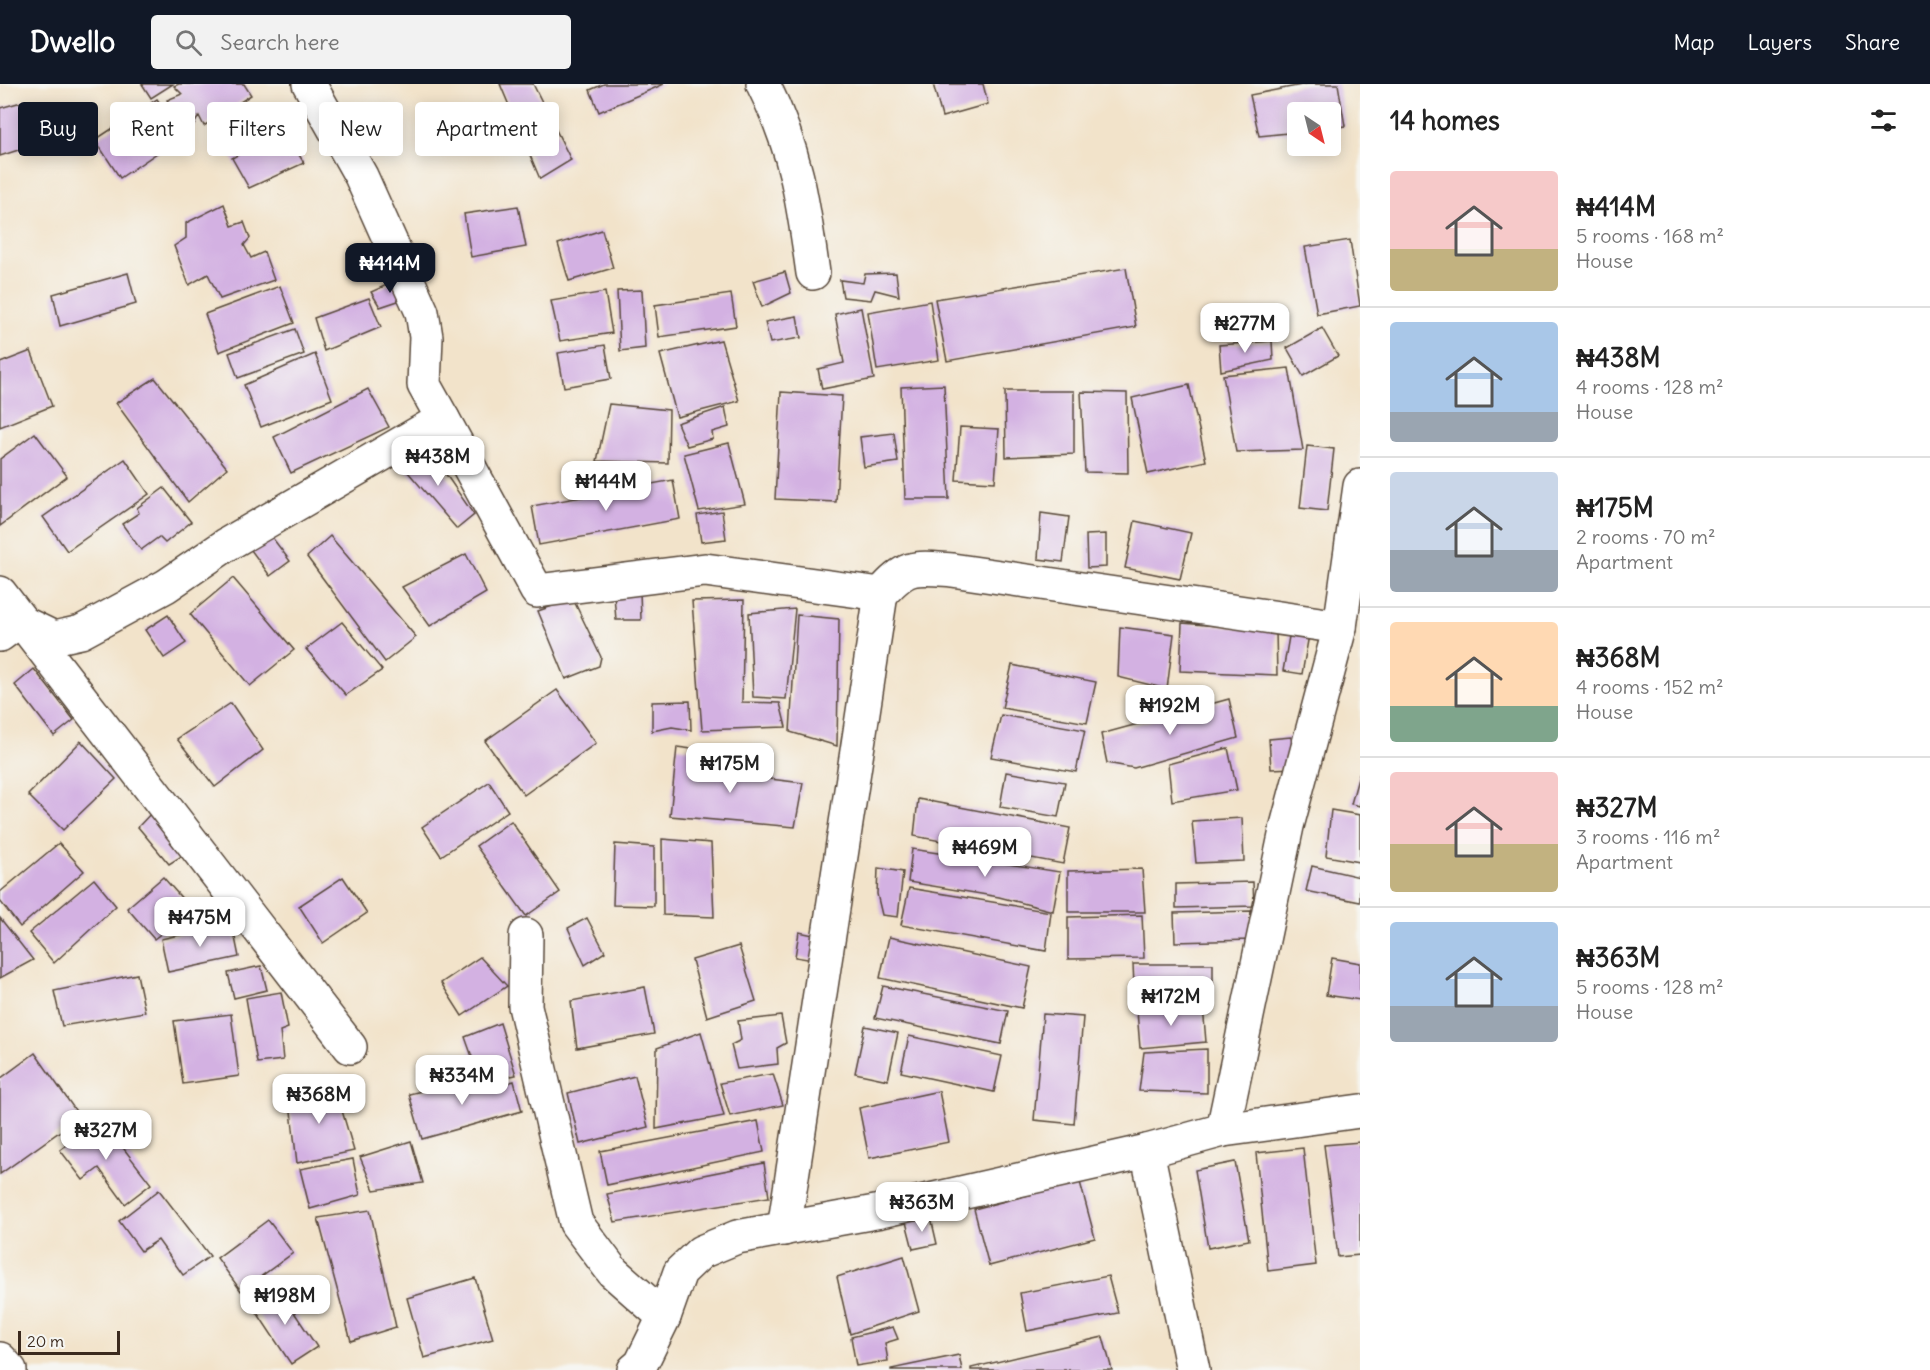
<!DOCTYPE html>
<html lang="en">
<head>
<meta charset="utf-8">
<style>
  :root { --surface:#fff; --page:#f2f2f2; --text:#222; --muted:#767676; --line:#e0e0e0; --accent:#111827 }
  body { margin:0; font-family:Delius,sans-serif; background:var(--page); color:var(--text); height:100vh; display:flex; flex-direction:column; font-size:22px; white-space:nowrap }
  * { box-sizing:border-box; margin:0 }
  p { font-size:20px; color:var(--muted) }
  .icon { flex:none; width:33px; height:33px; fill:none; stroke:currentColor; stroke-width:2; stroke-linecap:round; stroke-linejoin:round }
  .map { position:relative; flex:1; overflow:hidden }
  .panel { display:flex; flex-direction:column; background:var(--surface); width:570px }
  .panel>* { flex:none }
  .hud { position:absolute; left:18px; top:18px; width:570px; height:54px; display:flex; gap:12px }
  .needle { width:39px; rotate:145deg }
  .tools { position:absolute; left:1287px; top:18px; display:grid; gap:12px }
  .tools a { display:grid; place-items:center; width:54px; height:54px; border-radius:6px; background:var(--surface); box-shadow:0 3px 15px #0003; font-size:30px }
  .scale { position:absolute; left:18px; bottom:15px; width:102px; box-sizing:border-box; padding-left:6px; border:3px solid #3b2a1e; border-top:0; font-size:16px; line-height:21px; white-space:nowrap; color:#3b2a1e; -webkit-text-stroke:4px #f6f6f2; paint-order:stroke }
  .price { position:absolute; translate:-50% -51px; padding:0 14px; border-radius:12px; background:#fff; color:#222; font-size:20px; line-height:39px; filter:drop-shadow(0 2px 3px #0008) }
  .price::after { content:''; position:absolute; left:50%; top:36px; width:18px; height:14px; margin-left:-9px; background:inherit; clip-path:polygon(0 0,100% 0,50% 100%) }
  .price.on { background:var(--accent); color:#fff }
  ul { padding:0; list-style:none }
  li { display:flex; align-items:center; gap:18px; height:150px; padding:0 30px }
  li+li { border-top:2px solid var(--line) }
  li span { display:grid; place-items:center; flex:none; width:168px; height:120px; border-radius:6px; color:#555 }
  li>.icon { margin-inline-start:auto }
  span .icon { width:72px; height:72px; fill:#fffc; stroke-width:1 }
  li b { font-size:26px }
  h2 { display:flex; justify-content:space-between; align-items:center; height:72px; padding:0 30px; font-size:26px }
  .pill { padding:0 21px; border-radius:6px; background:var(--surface); box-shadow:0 3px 15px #0003; font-size:21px; line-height:54px }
  .pill.on { background:var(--accent); color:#fff }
  header { display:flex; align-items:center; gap:36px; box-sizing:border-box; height:84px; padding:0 30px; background:var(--accent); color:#fff }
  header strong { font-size:28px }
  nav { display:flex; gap:33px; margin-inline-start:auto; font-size:21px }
  .search { width:420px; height:54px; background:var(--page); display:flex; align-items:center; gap:15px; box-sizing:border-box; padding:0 21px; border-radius:6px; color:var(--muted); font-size:22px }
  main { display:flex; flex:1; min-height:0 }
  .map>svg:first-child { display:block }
</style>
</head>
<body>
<header>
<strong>Dwello</strong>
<div class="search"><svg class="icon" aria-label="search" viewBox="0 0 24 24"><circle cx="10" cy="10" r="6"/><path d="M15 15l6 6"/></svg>Search here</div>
<nav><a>Map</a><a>Layers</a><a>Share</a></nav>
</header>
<main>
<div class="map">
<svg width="1360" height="1286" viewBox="0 0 1360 1286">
  <rect width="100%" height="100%" fill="#f6f6f2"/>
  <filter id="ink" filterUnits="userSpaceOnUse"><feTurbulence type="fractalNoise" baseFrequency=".0167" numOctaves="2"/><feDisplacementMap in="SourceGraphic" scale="12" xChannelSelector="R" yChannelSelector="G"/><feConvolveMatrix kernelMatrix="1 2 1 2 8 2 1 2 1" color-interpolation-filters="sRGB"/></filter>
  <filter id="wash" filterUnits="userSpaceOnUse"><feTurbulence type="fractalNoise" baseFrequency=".008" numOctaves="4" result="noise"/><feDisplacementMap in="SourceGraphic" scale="24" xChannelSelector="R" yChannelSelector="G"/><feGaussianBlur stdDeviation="1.35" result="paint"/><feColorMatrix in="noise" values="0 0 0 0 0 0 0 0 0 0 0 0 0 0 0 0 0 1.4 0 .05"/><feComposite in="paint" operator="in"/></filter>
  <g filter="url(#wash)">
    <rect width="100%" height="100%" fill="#f2e3ca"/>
    <g id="blocks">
      <g fill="#d3b1e2">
        <path d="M 142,0 L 173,0 L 151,14 Z"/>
        <path d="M 179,0 L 244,0 L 251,11 L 204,42 L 199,32 L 190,47 L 167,16 L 182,10 L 174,2 Z"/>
        <path d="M 500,0 L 533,0 L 571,76 L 540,95 Z"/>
        <path d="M 604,0 L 664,0 L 599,28 L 590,6 Z"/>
        <path d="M 933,0 L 983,0 L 988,20 L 942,33 Z"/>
        <path d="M 1307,0 L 1338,0 L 1345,42 L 1330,44 L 1330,28 L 1298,28 L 1298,48 L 1259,52 L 1250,11 Z"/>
        <path d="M 157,15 L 182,52 L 120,94 L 95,56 Z"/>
        <path d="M 25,17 L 37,60 L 0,72 L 0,24 Z"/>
        <path d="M 284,46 L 304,79 L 249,104 L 232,74 Z"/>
        <path d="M 224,120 L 232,142 L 244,138 L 250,154 L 244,161 L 251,174 L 264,168 L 274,196 L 220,215 L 208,190 L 189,201 L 174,162 L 186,154 L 186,139 Z"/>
        <path d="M 518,122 L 526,163 L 471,173 L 464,130 Z"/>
        <path d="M 602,146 L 613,184 L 569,197 L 558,160 Z"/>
        <path d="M 1350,156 L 1360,222 L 1317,230 L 1305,163 Z"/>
        <path d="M 1126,184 L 1136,243 L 947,277 L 935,215 Z"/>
        <path d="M 785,188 L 791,209 L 762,223 L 753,197 Z"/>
        <path d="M 128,189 L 136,220 L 60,242 L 53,210 Z"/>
        <path d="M 896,189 L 899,212 L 875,206 L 871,216 L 843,213 L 840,196 L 863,199 L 865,190 Z"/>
        <path d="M 400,195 L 407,214 L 380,223 L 371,208 Z"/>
        <path d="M 280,202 L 294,239 L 219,268 L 205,230 Z"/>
        <path d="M 642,206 L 645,264 L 620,267 L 617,207 Z"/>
        <path d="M 605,208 L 612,249 L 560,257 L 551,217 Z"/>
        <path d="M 731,210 L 736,242 L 659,253 L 655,221 Z"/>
        <path d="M 369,214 L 381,243 L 324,267 L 314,234 Z"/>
        <path d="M 930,217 L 939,276 L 877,286 L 868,228 Z"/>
        <path d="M 861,224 L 874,295 L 822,305 L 818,285 L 844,279 L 835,230 Z"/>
        <path d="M 797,232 L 801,254 L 770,259 L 765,238 Z"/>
        <path d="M 1322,244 L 1338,272 L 1303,292 L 1287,264 Z"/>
        <path d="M 295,245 L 304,270 L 238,294 L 229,269 Z"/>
        <path d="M 721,256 L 739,317 L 677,333 L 660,270 Z"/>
        <path d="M 1272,257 L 1273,276 L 1221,287 L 1219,261 Z"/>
        <path d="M 605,261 L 611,295 L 564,303 L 558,269 Z"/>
        <path d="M 31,267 L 52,322 L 0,343 L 0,279 Z"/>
        <path d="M 315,270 L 332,315 L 261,343 L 244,301 Z"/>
        <path d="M 1289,284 L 1303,366 L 1236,368 L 1223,291 Z"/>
        <path d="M 155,294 L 227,384 L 188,418 L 116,319 Z"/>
        <path d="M 944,301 L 949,415 L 905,415 L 901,303 Z"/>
        <path d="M 1189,301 L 1206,377 L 1148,390 L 1132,314 Z"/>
        <path d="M 368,305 L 389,343 L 291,389 L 274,353 Z"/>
        <path d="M 1005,307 L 1074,307 L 1074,370 L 1006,373 Z"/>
        <path d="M 781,308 L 842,312 L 836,418 L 775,415 Z"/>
        <path d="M 1081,308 L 1127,309 L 1128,389 L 1085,388 Z"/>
        <path d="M 609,320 L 669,326 L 668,379 L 597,377 Z"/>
        <path d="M 725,323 L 729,343 L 712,348 L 713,355 L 687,362 L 677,339 Z"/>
        <path d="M 960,343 L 999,345 L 995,398 L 956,396 Z"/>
        <path d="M 35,349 L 67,392 L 0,442 L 0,375 Z"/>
        <path d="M 894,349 L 898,378 L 864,383 L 860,353 Z"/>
        <path d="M 729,359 L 745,420 L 699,427 L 684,370 Z"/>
        <path d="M 1307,362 L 1334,365 L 1327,427 L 1300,424 Z"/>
        <path d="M 427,363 L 474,431 L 457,445 L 401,380 Z"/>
        <path d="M 125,375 L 149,410 L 67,467 L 43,433 Z"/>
        <path d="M 673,396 L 680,435 L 539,461 L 532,422 Z"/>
        <path d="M 164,404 L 191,438 L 165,459 L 159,453 L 141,466 L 122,440 L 139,429 L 137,424 Z"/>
        <path d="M 722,427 L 726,455 L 701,458 L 697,431 Z"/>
        <path d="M 1041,429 L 1069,433 L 1063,478 L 1038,475 Z"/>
        <path d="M 1135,437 L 1191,449 L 1180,495 L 1125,484 Z"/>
        <path d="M 1106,450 L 1106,483 L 1087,484 L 1086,451 Z"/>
        <path d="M 271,452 L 290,477 L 270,492 L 251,466 Z"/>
        <path d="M 330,452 L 416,553 L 385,578 L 307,473 Z"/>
        <path d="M 466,470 L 486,509 L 430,542 L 402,503 Z"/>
        <path d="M 233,494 L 294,566 L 250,602 L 190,530 Z"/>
        <path d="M 640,507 L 641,536 L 616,536 L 614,511 Z"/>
        <path d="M 573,515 L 601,573 L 599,582 L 566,595 L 538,527 Z"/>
        <path d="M 744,516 L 742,618 L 780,619 L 786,643 L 702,646 L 692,517 Z"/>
        <path d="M 795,525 L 786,615 L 753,613 L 749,529 Z"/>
        <path d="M 168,531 L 186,559 L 164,574 L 145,546 Z"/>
        <path d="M 797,531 L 839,535 L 837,662 L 790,648 Z"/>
        <path d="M 342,538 L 382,586 L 346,611 L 306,565 Z"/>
        <path d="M 1182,539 L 1276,547 L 1277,591 L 1180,587 Z"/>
        <path d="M 1120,543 L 1174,550 L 1167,605 L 1118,593 Z"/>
        <path d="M 1290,547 L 1309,551 L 1302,590 L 1283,587 Z"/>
        <path d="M 1012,581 L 1096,598 L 1087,639 L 1002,624 Z"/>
        <path d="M 34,585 L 74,636 L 54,652 L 15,601 Z"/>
        <path d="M 557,606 L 596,659 L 524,711 L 485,657 Z"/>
        <path d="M 1229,615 L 1238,654 L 1134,684 L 1107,679 L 1101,650 Z"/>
        <path d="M 690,617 L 691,646 L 672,643 L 652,647 L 652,618 Z"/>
        <path d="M 231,619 L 263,666 L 215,703 L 177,655 Z"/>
        <path d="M 1001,631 L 1085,646 L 1076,688 L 991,673 Z"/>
        <path d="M 1291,653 L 1294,684 L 1271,685 L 1269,655 Z"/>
        <path d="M 81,657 L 116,695 L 63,746 L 28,711 Z"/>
        <path d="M 677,663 L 714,668 L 711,688 L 803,699 L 795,743 L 670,732 Z"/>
        <path d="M 1228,664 L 1237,706 L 1172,717 L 1168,680 Z"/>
        <path d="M 1360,687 L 1360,722 L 1351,720 Z"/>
        <path d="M 1006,688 L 1065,698 L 1058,733 L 1000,723 Z"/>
        <path d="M 489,698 L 508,727 L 441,772 L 422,743 Z"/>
        <path d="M 918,715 L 1070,744 L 1063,780 L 914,752 Z"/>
        <path d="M 1331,726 L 1360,731 L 1360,778 L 1326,772 Z"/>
        <path d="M 153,727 L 193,765 L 169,780 L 138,743 Z"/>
        <path d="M 1242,734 L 1244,777 L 1196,779 L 1192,737 Z"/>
        <path d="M 511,737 L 560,808 L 526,832 L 476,762 Z"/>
        <path d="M 662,755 L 711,759 L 714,833 L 663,831 Z"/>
        <path d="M 59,759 L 84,787 L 20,843 L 0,817 L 0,808 Z"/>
        <path d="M 615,760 L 654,763 L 654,822 L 613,821 Z"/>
        <path d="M 912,765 L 1060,788 L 1053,827 L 999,813 L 908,798 Z"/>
        <path d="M 1312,782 L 1360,793 L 1360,818 L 1306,807 Z"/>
        <path d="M 878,784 L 903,788 L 898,833 L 882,831 L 877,810 Z"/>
        <path d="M 1142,785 L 1145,828 L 1068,828 L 1068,787 Z"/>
        <path d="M 163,793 L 192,826 L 154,855 L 127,824 Z"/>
        <path d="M 343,793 L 367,829 L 323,859 L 299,822 Z"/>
        <path d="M 94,795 L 116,822 L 54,879 L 29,849 Z"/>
        <path d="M 1253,798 L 1254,822 L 1176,824 L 1176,800 Z"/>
        <path d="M 909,804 L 1051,828 L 1046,867 L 901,841 Z"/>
        <path d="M 1251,827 L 1251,856 L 1175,858 L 1174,829 Z"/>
        <path d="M 1142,831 L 1144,874 L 1068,875 L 1068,833 Z"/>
        <path d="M 0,834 L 33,876 L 0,894 Z"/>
        <path d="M 587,834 L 605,868 L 585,881 L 568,844 Z"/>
        <path d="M 232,839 L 239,873 L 168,888 L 161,855 Z"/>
        <path d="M 799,848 L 823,853 L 819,877 L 795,873 Z"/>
        <path d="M 889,853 L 1031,883 L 1022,924 L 880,894 Z"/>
        <path d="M 739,862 L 756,917 L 707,933 L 692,876 Z"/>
        <path d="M 480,873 L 507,902 L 462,932 L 441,899 Z"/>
        <path d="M 1332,874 L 1360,879 L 1360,916 L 1326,911 Z"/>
        <path d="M 1133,880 L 1213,880 L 1213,919 L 1135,922 Z"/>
        <path d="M 261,882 L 267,906 L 234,914 L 228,889 Z"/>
        <path d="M 137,890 L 145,928 L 62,942 L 54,907 Z"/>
        <path d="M 883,902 L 1008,927 L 1001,960 L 875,934 Z"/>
        <path d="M 645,903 L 654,950 L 577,964 L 571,917 Z"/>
        <path d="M 281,908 L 288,944 L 280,947 L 283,976 L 257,979 L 246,914 Z"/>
        <path d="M 1203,922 L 1206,958 L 1140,964 L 1137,927 Z"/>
        <path d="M 231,930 L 239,992 L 183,1000 L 174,937 Z"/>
        <path d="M 1043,930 L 1083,933 L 1074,1040 L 1034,1036 Z"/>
        <path d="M 781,932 L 786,959 L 777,964 L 778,980 L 737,985 L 731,961 L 741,956 L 738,937 Z"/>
        <path d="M 500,939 L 516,991 L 481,998 L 465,953 Z"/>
        <path d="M 865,942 L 898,949 L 888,996 L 855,989 Z"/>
        <path d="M 701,948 L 724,1032 L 656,1045 L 657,964 Z"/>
        <path d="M 909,952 L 1002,972 L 994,1008 L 901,988 Z"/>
        <path d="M 1207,965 L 1207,1009 L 1139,1007 L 1144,968 Z"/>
        <path d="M 35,969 L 80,1033 L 0,1090 L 0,995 Z"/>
        <path d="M 773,990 L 783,1021 L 730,1032 L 720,999 Z"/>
        <path d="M 635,992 L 648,1043 L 580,1060 L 568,1009 Z"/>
        <path d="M 476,994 L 479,1007 L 514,997 L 522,1027 L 422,1055 L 409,1010 Z"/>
        <path d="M 335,1003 L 354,1067 L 297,1079 L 289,1010 Z"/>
        <path d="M 939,1007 L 949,1058 L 869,1074 L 859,1024 Z"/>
        <path d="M 101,1035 L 151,1100 L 125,1120 L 99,1084 L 83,1096 L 60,1066 Z"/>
        <path d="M 758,1037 L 764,1068 L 607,1101 L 600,1067 Z"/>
        <path d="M 411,1057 L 423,1099 L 374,1106 L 360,1073 Z"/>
        <path d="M 1360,1058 L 1360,1171 L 1338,1173 L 1324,1061 Z"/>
        <path d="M 1303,1064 L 1316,1181 L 1268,1187 L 1256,1069 Z"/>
        <path d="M 353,1075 L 360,1111 L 310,1125 L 300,1085 Z"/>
        <path d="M 1235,1078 L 1249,1156 L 1208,1164 L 1195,1086 Z"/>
        <path d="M 764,1079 L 769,1113 L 615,1138 L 607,1110 Z"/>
        <path d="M 1080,1098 L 1095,1154 L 989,1182 L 974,1125 Z"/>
        <path d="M 159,1106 L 210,1172 L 183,1191 L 158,1156 L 141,1167 L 119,1137 Z"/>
        <path d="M 370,1126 L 396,1243 L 351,1257 L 318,1134 Z"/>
        <path d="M 931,1134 L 937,1160 L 913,1165 L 906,1138 Z"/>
        <path d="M 268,1136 L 293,1169 L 241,1207 L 217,1174 Z"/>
        <path d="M 904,1172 L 919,1227 L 850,1250 L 837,1193 Z"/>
        <path d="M 1108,1192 L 1118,1229 L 1027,1247 L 1020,1209 Z"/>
        <path d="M 475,1194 L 493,1255 L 424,1274 L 407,1214 Z"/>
        <path d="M 278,1204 L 317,1263 L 291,1280 L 252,1221 Z"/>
        <path d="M 893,1243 L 898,1255 L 885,1259 L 888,1277 L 856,1282 L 851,1253 Z"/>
        <path d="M 1103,1253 L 1112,1286 L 971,1286 L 971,1284 Z"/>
        <path d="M 959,1271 L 962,1286 L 891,1286 L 891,1285 Z"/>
      </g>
    </g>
  </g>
  <g filter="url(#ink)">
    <use href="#blocks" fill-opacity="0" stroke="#564638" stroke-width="1.5"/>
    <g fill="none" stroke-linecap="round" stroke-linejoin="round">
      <defs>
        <g id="minor">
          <path d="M 763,0 C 796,66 803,117 813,189"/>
          <path d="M 443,335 L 537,507 L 705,486 L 881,510"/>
          <path d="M 0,509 L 350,963"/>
          <path d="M 0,551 L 19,537 L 54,554 L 81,548 L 166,502 L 226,461 L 443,335 L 424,301 L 426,253 L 422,228 L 361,92 L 309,0"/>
          <path d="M 526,851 L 525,922 L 576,1139 L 613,1188 L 664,1233"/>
          <path d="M 1223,1046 L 1287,742 L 1340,543 L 1360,402"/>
          <path d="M 1147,1067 L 1193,1286"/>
          <path d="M 784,1145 L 881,510 C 907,480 915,483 952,486 L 1340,543"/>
          <path d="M 0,1275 L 10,1286"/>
          <path d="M 634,1286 L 641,1280 L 664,1233 L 680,1188 L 701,1168 L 737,1153 L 881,1127 L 1147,1067 L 1223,1046 L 1360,1027"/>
        </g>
      </defs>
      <use href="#minor" stroke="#564638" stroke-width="36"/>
      <use href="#minor" stroke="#fff" stroke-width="33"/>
    </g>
  </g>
</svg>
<div class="tools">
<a><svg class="needle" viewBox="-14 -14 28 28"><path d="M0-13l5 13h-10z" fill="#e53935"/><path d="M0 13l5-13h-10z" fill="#767676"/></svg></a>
</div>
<div class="scale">20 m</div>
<b class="price on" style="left:390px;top:210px">₦414M</b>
<b class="price" style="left:1245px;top:270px">₦277M</b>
<b class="price" style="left:438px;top:403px">₦438M</b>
<b class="price" style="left:606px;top:428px">₦144M</b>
<b class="price" style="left:1170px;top:652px">₦192M</b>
<b class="price" style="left:730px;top:710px">₦175M</b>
<b class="price" style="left:985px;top:794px">₦469M</b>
<b class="price" style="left:200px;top:864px">₦475M</b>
<b class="price" style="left:1171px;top:943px">₦172M</b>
<b class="price" style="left:462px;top:1022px">₦334M</b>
<b class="price" style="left:319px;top:1041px">₦368M</b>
<b class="price" style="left:106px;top:1077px">₦327M</b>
<b class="price" style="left:922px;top:1149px">₦363M</b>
<b class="price" style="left:285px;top:1242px">₦198M</b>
<div class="hud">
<a class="pill on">Buy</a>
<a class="pill">Rent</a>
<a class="pill">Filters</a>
<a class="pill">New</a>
<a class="pill">Apartment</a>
</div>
</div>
<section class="panel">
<h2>14 homes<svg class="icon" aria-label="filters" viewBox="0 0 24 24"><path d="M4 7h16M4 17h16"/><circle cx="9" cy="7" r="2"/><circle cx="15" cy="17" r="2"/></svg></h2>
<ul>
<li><span style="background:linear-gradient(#f6c9c9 65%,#c2b280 0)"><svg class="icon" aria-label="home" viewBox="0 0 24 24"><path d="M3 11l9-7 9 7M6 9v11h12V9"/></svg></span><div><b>₦414M</b><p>5 rooms · 168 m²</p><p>House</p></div></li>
<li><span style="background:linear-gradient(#a9c7e8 75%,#9aa5b1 0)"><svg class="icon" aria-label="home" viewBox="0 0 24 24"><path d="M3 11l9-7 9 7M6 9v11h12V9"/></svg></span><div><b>₦438M</b><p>4 rooms · 128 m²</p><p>House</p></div></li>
<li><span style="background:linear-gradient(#c9d6e8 65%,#9aa5b1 0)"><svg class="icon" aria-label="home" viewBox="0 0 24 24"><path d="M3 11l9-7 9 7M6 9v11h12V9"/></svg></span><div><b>₦175M</b><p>2 rooms · 70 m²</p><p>Apartment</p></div></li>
<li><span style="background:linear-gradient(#ffd9b3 70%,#7fa58c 0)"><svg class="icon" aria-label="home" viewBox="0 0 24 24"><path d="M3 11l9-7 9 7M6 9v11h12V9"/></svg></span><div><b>₦368M</b><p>4 rooms · 152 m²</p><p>House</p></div></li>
<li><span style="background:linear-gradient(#f6c9c9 60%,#c2b280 0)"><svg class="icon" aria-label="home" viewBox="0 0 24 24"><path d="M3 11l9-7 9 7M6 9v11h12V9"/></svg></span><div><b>₦327M</b><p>3 rooms · 116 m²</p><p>Apartment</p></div></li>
<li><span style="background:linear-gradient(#a9c7e8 70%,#9aa5b1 0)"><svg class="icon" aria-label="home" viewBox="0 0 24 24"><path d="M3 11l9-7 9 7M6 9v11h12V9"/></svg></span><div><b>₦363M</b><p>5 rooms · 128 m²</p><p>House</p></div></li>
</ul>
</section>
</main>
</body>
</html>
